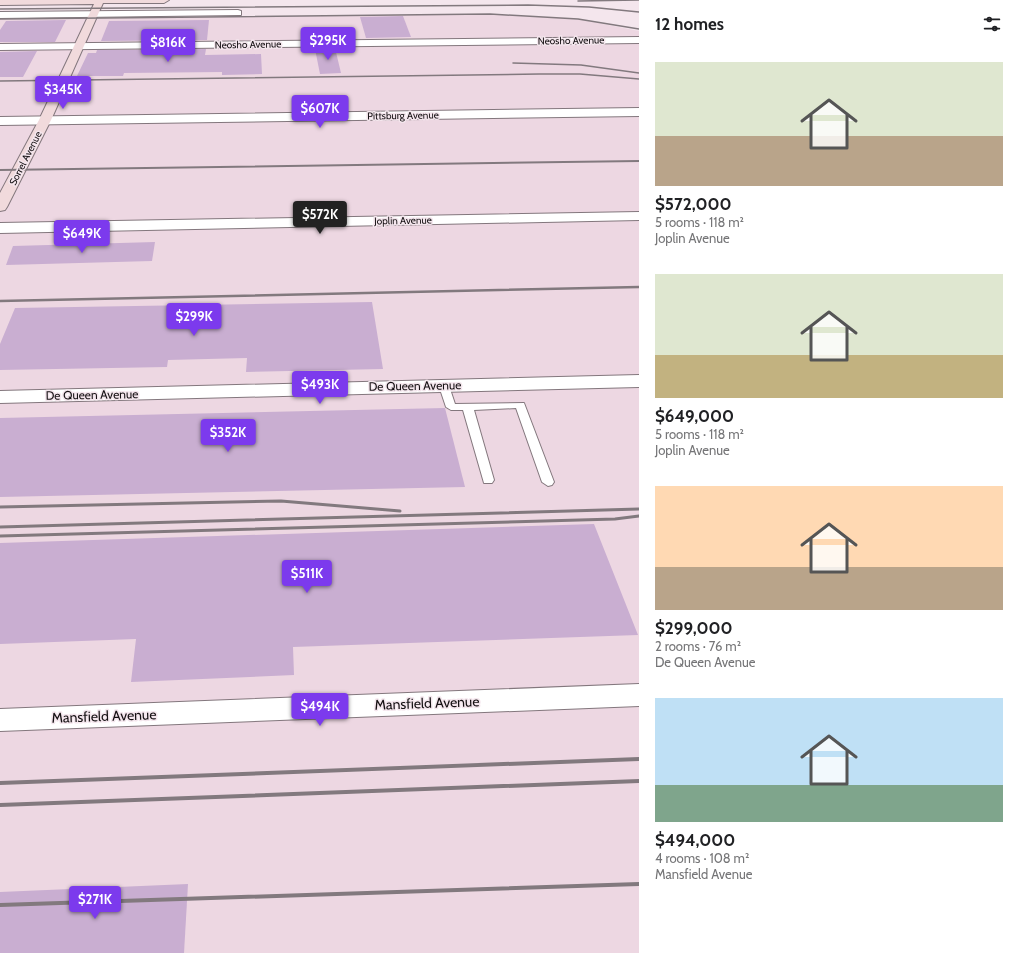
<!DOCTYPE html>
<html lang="en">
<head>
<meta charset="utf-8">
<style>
  :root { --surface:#fff; --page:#f2f2f2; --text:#202124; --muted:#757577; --accent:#7c3aed }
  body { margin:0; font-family:Cabin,sans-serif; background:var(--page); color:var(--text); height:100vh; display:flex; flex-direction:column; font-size:15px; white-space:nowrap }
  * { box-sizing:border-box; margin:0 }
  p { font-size:13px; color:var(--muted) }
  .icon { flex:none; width:22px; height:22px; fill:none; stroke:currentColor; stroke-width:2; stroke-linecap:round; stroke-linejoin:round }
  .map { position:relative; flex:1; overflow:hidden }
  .drawer { display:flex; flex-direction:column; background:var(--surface); width:380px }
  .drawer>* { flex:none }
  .price { position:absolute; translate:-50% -34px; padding:0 9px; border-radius:4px; background:var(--accent); color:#fff; font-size:13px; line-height:26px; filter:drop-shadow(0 1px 2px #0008) }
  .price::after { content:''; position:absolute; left:50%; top:24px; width:12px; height:9px; margin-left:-6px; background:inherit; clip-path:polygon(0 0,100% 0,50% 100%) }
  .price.on { background:#222; color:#fff }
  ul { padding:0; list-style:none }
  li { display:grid; align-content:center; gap:8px; height:212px; padding:0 16px }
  li span { display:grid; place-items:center; height:124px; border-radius:0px; color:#555 }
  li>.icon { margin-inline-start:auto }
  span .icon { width:72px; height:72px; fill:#fffc; stroke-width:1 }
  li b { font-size:17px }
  h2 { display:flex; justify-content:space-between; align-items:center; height:48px; padding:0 16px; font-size:17px }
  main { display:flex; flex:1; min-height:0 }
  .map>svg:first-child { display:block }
</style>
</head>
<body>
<main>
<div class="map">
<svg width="639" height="953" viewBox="0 0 639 953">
  <rect width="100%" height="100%" fill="#f4e6ed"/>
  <path fill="#edd7e2" d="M 490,14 L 578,19 L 639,31 L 639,953 L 0,953 L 0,19 Z"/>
  <g fill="#c9aed1">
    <path d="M 403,16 L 411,37 L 366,38 L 360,17 Z"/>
    <path d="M 66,20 L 55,42 L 0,42 L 0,30 L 6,21 Z"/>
    <path d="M 209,20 L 207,40 L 101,41 L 109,21 Z"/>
    <path d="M 335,48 L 341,73 L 320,74 L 315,49 Z"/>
    <path d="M 206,49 L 205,55 L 261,54 L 262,74 L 222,75 L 222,72 L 124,73 L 123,76 L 77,76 L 88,53 L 96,53 L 97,50 Z"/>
    <path d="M 0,51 L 0,52 L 37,51 L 23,77 L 0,77 Z"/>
    <path d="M 155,242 L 152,261 L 6,265 L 13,246 Z"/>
    <path d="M 372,302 L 383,369 L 246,372 L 247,358 L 168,360 L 167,367 L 0,370 L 0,344 L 15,308 Z"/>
    <path d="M 445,408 L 465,487 L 0,497 L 0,418 Z"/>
    <path d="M 594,524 L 638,635 L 293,647 L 294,675 L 131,682 L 136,639 L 0,644 L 0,543 Z"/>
    <path d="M 188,884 L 184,953 L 0,953 L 0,892 Z"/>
  </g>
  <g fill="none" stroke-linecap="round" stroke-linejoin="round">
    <defs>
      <path id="lane" d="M 444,383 L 449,386 L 455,404 L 524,403 L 554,482 L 552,485 L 548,486 L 542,482 L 516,408 L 474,410 L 494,480 L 492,483 L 484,483 L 463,410 L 451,410 L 446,407 L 439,386 Z"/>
      <g id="street">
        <path d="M 238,10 L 241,11 L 241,15 L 0,18 L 0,12 Z"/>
        <path d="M 639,37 L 639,43 L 0,50 L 0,44 Z"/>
        <path d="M 639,108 L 639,116 L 0,125 L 0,117 Z"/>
        <path d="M 639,212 L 639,220 L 0,233 L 0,223 Z"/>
        <path d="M 639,375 L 639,387 L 0,403 L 0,391 Z"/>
        <path d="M 639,684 L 639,706 L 0,731 L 0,709 Z"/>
      </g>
      <path id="secondary" d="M 0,0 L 169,0 L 164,3 L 103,3 L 51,120 L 7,207 L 5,210 L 0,211 L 0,193 L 39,120 L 94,4 L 0,5 Z"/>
    </defs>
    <use href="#lane" stroke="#83777d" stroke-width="2"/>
    <use href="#street" stroke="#83777d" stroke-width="2"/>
    <use href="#secondary" stroke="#83777d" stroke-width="2"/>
    <use href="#lane" fill="#fff" fill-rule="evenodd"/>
    <use href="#street" fill="#fff" fill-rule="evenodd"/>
    <use href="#secondary" fill="#f1dadc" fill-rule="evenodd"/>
    <g stroke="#82797e" stroke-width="1.5">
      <path d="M 578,1 L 639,0"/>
      <path d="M 0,9 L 528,5 L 589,7 L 639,12"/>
      <path d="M 0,19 L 490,14 L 578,19 L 639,29"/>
      <path d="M 513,63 L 581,65 L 639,73"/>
      <path d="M 0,81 L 539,74 L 580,74 L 639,79"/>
    </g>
    <path stroke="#82797e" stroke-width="2" d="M 0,170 L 639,161"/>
    <path stroke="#82797e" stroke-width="2.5" d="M 0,301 L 639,287"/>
    <g stroke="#82797e" stroke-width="3">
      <path d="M 0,507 L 281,501 L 400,511"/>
      <path d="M 0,527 L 639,509"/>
      <path d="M 0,536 L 615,519 L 639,516"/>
    </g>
    <g stroke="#82797e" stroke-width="4">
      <path d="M 0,783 L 639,759"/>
      <path d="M 0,805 L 639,781"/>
      <path d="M 0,905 L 639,884"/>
    </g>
  </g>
  <g text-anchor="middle" stroke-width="3" stroke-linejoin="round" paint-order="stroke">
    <g font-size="10" fill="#141012" stroke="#f4e6ed">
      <text transform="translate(571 40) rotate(-1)" y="4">Neosho Avenue</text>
      <text transform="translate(248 44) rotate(-1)" y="4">Neosho Avenue</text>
      <text transform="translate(403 115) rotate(-1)" y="4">Pittsburg Avenue</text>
      <text transform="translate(25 158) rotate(-63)" y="4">Sorrel Avenue</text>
      <text transform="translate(403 220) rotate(-1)" y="4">Joplin Avenue</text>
    </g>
    <g font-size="12" fill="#141012" stroke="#f4e6ed">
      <text transform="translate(415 386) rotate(-1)" y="4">De Queen Avenue</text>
      <text transform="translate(92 395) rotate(-1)" y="4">De Queen Avenue</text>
    </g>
    <g font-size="14" fill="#141012" stroke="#f4e6ed">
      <text transform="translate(427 703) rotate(-2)" y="5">Mansfield Avenue</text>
      <text transform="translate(104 716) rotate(-2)" y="5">Mansfield Avenue</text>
    </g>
  </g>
</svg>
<b class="price" style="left:328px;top:61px">$295K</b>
<b class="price" style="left:168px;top:63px">$816K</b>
<b class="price" style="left:63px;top:110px">$345K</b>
<b class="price" style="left:320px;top:129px">$607K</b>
<b class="price on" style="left:320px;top:235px">$572K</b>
<b class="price" style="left:82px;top:254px">$649K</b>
<b class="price" style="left:194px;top:337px">$299K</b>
<b class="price" style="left:320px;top:405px">$493K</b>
<b class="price" style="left:228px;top:453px">$352K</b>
<b class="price" style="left:307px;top:594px">$511K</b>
<b class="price" style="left:320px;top:727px">$494K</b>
<b class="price" style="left:95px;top:920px">$271K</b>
</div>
<section class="drawer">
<h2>12 homes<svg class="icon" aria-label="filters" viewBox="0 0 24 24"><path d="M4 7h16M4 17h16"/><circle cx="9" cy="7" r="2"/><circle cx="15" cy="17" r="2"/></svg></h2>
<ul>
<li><span style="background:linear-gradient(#dfe7d0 60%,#b9a48a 0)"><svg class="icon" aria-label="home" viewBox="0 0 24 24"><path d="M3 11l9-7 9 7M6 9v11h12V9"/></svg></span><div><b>$572,000</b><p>5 rooms · 118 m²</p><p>Joplin Avenue</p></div></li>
<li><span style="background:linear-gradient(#dfe7d0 65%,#c2b280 0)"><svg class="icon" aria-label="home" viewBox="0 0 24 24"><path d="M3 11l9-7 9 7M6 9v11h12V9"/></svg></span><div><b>$649,000</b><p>5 rooms · 118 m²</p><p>Joplin Avenue</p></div></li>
<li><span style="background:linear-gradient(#ffd9b3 65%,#b9a48a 0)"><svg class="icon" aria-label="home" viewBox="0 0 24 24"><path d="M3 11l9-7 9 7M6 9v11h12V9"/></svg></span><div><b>$299,000</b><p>2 rooms · 76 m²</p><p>De Queen Avenue</p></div></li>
<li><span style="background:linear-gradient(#bfe0f5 70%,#7fa58c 0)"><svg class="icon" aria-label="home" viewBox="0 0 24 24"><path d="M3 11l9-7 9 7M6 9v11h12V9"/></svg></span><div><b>$494,000</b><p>4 rooms · 108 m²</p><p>Mansfield Avenue</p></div></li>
</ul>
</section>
</main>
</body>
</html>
